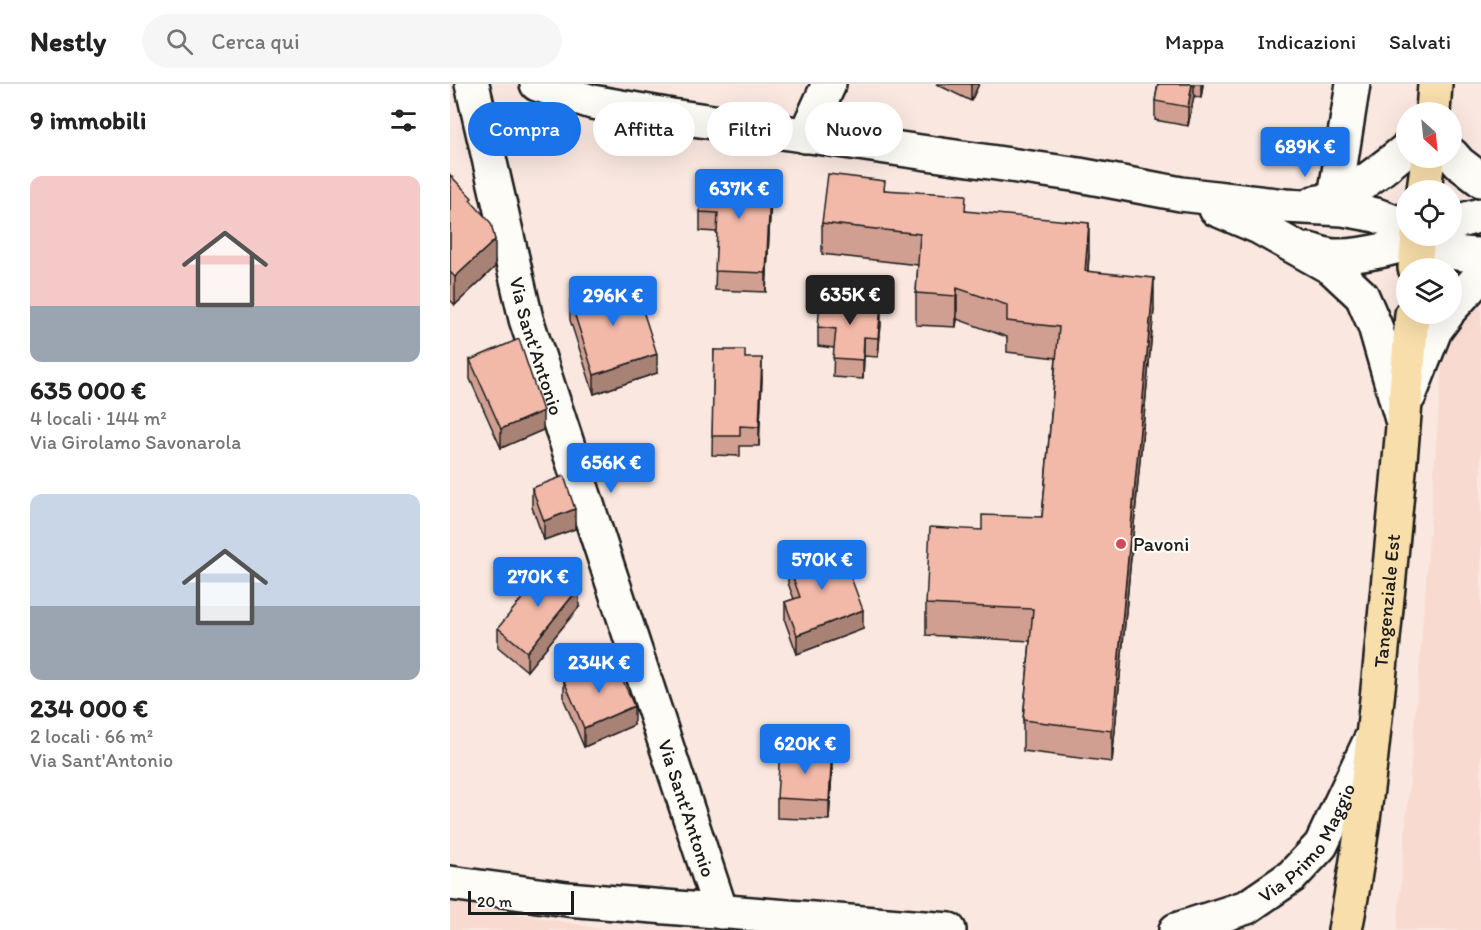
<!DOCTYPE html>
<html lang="it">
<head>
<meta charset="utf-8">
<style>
  :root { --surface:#fff; --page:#f6f6f6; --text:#222; --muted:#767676; --line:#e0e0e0; --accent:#1a73e8 }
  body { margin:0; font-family:Itim,sans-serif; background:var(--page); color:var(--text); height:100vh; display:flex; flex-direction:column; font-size:22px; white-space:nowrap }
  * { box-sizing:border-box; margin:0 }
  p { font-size:20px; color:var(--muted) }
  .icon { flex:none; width:33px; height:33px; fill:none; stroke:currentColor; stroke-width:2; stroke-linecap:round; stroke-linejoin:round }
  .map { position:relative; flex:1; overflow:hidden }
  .sheet { display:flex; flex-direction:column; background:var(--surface); width:450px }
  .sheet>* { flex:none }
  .guide { position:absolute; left:18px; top:18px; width:570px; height:54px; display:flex; gap:12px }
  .needle { width:39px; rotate:153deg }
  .controls { position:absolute; left:946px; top:18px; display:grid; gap:12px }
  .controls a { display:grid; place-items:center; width:66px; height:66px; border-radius:50%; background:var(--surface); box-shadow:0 6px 24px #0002; font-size:30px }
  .scale { position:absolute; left:18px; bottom:15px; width:106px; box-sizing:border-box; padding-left:6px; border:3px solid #1c1c1c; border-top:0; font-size:16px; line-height:21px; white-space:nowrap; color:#1c1c1c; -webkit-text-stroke:4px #fdfcf7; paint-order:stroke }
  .price { position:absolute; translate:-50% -51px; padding:0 14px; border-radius:6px; background:var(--accent); color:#fff; font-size:20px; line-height:39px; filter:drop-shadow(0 2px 3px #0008) }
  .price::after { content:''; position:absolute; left:50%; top:36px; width:18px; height:14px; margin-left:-9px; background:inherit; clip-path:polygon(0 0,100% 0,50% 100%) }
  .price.selected { background:#222; color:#fff }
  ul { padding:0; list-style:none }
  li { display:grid; align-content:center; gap:12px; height:318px; padding:0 30px }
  li span { display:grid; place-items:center; height:186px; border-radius:12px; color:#555 }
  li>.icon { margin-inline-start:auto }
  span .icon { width:108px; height:108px; fill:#fffc; stroke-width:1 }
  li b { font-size:26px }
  h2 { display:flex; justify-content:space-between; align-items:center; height:72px; padding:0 30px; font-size:26px }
  .chip { padding:0 21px; border-radius:27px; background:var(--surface); box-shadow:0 6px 24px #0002; font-size:21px; line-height:54px }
  .chip.selected { background:var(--accent); color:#fff }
  header { display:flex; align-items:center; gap:36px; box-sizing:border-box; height:84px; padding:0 30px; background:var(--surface); border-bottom:2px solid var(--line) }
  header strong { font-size:28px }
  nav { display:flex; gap:33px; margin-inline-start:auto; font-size:21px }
  .search { width:420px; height:54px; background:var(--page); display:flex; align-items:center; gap:15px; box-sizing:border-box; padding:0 21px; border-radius:33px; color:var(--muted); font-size:22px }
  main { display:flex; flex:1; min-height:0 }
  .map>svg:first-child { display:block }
</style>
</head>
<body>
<header>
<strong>Nestly</strong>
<div class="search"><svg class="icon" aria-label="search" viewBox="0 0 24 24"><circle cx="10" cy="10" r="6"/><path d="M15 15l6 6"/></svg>Cerca qui</div>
<nav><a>Mappa</a><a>Indicazioni</a><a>Salvati</a></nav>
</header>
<main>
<section class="sheet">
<h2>9 immobili<svg class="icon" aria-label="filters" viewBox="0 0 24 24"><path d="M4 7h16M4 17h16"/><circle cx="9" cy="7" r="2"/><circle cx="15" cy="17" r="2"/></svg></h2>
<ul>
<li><span style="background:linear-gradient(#f6c9c9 70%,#9aa5b1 0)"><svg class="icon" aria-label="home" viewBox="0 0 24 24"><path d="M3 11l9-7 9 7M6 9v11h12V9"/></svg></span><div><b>635 000 €</b><p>4 locali · 144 m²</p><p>Via Girolamo Savonarola</p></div></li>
<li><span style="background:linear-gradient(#c9d6e8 60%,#9aa5b1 0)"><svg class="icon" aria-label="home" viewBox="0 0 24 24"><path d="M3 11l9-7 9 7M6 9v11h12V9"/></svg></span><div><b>234 000 €</b><p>2 locali · 66 m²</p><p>Via Sant'Antonio</p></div></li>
</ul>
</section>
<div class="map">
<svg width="1031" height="846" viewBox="0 0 1031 846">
  <rect width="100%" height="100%" fill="#fae8e0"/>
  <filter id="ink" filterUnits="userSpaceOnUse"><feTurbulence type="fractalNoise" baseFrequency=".0167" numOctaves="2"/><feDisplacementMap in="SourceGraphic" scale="12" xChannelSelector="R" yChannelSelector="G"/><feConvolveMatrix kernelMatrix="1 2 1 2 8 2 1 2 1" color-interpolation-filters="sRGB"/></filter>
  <g filter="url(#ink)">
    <g fill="#f8dad0">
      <path d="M 1031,196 L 1031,846 L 947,846 L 971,561 L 994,256 Z"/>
      <path d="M 0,818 L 10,819 L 156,846 L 0,846 Z"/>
    </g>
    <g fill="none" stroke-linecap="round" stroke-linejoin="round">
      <defs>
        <g id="minor">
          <path id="s1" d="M 22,0 L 76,235 L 271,828"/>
          <path d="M 87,0 L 142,18 L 222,32 L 629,91 L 731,110 L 835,122 L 893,125 L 926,131 L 950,140 L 957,147"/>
          <path d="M 355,52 L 379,0"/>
          <path d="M 1002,71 L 1009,79 L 1031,96"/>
          <path d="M 885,113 L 903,0"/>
          <path d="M 864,119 C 899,115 930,86 957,65"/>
          <path d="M 766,125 L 809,143 L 882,184 L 912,212 L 925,242 L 953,339"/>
          <path d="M 1002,139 L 1031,131"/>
          <path d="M 962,152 C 976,166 1011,171 1031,171"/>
          <path d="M 859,166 C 867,168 877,172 886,172 C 908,173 959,162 978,152"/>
          <path d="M 1002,223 L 1031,191"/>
          <path d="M 959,312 L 985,246 L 997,230"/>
          <path d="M 0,799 L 117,815 L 499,846"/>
          <path id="s2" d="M 726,846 L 797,823 L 842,792 L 871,761 L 920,657"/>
        </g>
        <g id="major">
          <path d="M 983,28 L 985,0"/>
          <path d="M 974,106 L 978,74"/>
          <path d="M 965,184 L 968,152"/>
          <path id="s3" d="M 895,846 C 915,743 925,638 935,534 C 945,432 955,331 962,230"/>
        </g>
      </defs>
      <use href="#minor" stroke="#1c1c1c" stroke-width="38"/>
      <use href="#major" stroke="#1c1c1c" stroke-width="38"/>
      <use href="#minor" stroke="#fdfcf7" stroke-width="33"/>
      <use href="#major" stroke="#f8deab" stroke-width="33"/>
    </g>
    <g fill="#d09f91" stroke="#1c1c1c" stroke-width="1.5">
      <path d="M 486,0 L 529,0 L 521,17 Z"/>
      <path d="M 708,0 L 753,0 L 751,14 L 744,12 L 738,42 L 705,36 L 705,17 Z"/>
      <path d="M 0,91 L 22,118 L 45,183 L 5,221 L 0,216 Z"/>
      <path d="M 435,106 L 516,127 L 639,171 L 638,187 L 704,225 L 662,678 L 573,667 L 573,636 L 580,557 L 476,551 L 476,520 L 532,446 L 592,433 L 606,274 L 557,268 L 557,253 L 507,235 L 506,243 L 466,241 L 466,209 L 468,181 L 372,170 L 372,139 Z"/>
      <path d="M 321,112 L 316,208 L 265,206 L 267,148 L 250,147 L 250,128 Z"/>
      <path d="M 120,216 L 207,289 L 144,310 L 120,236 Z"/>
      <path d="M 431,240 L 428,273 L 414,272 L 413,295 L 383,293 L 384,264 L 368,262 L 368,243 Z"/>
      <path d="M 264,266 L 295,274 L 312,293 L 309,362 L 290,362 L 290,372 L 262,371 Z"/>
      <path d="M 20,276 L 93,346 L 51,364 L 20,295 Z"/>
      <path d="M 82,404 L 125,445 L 94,456 L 82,423 Z"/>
      <path d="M 338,480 L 413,545 L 347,570 L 335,537 L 335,518 L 344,515 L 338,499 Z"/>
      <path d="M 129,523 L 77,587 L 48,563 L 48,544 Z"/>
      <path d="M 114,597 L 184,641 L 134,663 L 114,616 Z"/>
      <path d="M 382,687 L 379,736 L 327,734 L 327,714 Z"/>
    </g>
    <g fill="#a98276" stroke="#1c1c1c" stroke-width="1.5">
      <path d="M 521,0 L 529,0 L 521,17 Z"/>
      <path d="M 742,0 L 744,0 L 744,12 L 738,42 L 738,23 Z"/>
      <path d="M 751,0 L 753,0 L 751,14 Z"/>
      <path d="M 321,93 L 321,112 L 316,208 L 316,189 Z"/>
      <path d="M 639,139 L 639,171 L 635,218 L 635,187 Z"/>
      <path d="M 45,156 L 45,183 L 5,221 L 5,193 Z"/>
      <path d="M 704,194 L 704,225 L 662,678 L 662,647 Z"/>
      <path d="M 507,204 L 507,235 L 506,243 L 506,212 Z"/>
      <path d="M 431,221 L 431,240 L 428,273 L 428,254 Z"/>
      <path d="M 414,253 L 414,272 L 413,295 L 413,276 Z"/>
      <path d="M 207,270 L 207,289 L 144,310 L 144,291 Z"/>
      <path d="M 312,274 L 312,293 L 309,362 L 309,343 Z"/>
      <path d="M 93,327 L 93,346 L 51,364 L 51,345 Z"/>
      <path d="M 125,425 L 125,445 L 94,456 L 94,437 Z"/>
      <path d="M 129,504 L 129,523 L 77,587 L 77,568 Z"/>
      <path d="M 413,526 L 413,545 L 347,570 L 347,551 Z"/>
      <path d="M 184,622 L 184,641 L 134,663 L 134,644 Z"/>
      <path d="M 382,667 L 382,687 L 379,736 L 379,717 Z"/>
    </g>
    <g fill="#f2b9a9" stroke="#1c1c1c" stroke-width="1.5">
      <path d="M 708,0 L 742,0 L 738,23 L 705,17 Z"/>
      <path d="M 252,90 L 321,93 L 316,189 L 265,187 L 268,129 L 250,128 Z"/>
      <path d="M 378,90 L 435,97 L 434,106 L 516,111 L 515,127 L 639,139 L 635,187 L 704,194 L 662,647 L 573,636 L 583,525 L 476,520 L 480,443 L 532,446 L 532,431 L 592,433 L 609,243 L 557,237 L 557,221 L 507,204 L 506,212 L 466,209 L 470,150 L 372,139 Z"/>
      <path d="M 0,91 L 22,114 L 20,116 L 41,139 L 45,156 L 5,193 L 0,188 Z"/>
      <path d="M 183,196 L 207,270 L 144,291 L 120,216 Z"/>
      <path d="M 370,216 L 431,221 L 428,254 L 414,253 L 413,276 L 383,274 L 386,245 L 368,243 Z"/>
      <path d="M 69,255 L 93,327 L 51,345 L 20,276 Z"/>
      <path d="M 264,266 L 295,266 L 295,274 L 312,274 L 309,343 L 290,342 L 290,352 L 262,352 Z"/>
      <path d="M 114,392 L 125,425 L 94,437 L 82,404 Z"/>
      <path d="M 389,461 L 413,526 L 347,551 L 335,518 L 350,513 L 338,480 Z"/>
      <path d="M 100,480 L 129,504 L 77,568 L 48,544 Z"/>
      <path d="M 164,576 L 184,622 L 134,644 L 114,597 Z"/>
      <path d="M 330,665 L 382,667 L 379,717 L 327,714 Z"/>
    </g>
  </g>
  <circle fill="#d1495b" stroke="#fdfcf7" stroke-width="2" cx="671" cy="460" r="6"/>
  <g text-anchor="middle" stroke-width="4.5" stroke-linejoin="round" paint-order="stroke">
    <g font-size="20" fill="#1c1c1c" stroke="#fdfcf7">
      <text dy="7" stroke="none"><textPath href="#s1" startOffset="270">Via Sant'Antonio</textPath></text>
      <text dy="7" stroke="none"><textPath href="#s3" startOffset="332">Tangenziale Est</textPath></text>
      <text dy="7" stroke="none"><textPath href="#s1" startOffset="756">Via Sant'Antonio</textPath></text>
      <text dy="7" stroke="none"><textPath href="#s2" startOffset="165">Via Primo Maggio</textPath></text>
    </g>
    <g font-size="20" fill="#1c1c1c" stroke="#fdfcf7" text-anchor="start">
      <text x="683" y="467">Pavoni</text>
    </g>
  </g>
</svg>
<div class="controls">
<a><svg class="needle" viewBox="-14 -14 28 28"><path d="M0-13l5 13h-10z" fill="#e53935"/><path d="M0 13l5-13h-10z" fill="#767676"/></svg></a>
<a><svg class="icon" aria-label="locate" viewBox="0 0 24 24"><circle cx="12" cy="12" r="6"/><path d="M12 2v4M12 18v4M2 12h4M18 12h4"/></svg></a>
<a><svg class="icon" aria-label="layers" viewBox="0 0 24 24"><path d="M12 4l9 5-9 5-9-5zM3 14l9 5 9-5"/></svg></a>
</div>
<div class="scale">20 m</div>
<b class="price" style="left:855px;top:94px">689K €</b>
<b class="price" style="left:289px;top:136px">637K €</b>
<b class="price selected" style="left:400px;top:242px">635K €</b>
<b class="price" style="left:163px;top:243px">296K €</b>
<b class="price" style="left:161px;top:410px">656K €</b>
<b class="price" style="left:372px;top:507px">570K €</b>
<b class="price" style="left:88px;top:524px">270K €</b>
<b class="price" style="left:149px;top:610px">234K €</b>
<b class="price" style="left:355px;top:691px">620K €</b>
<div class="guide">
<a class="chip selected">Compra</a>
<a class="chip">Affitta</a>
<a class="chip">Filtri</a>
<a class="chip">Nuovo</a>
</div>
</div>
</main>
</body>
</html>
